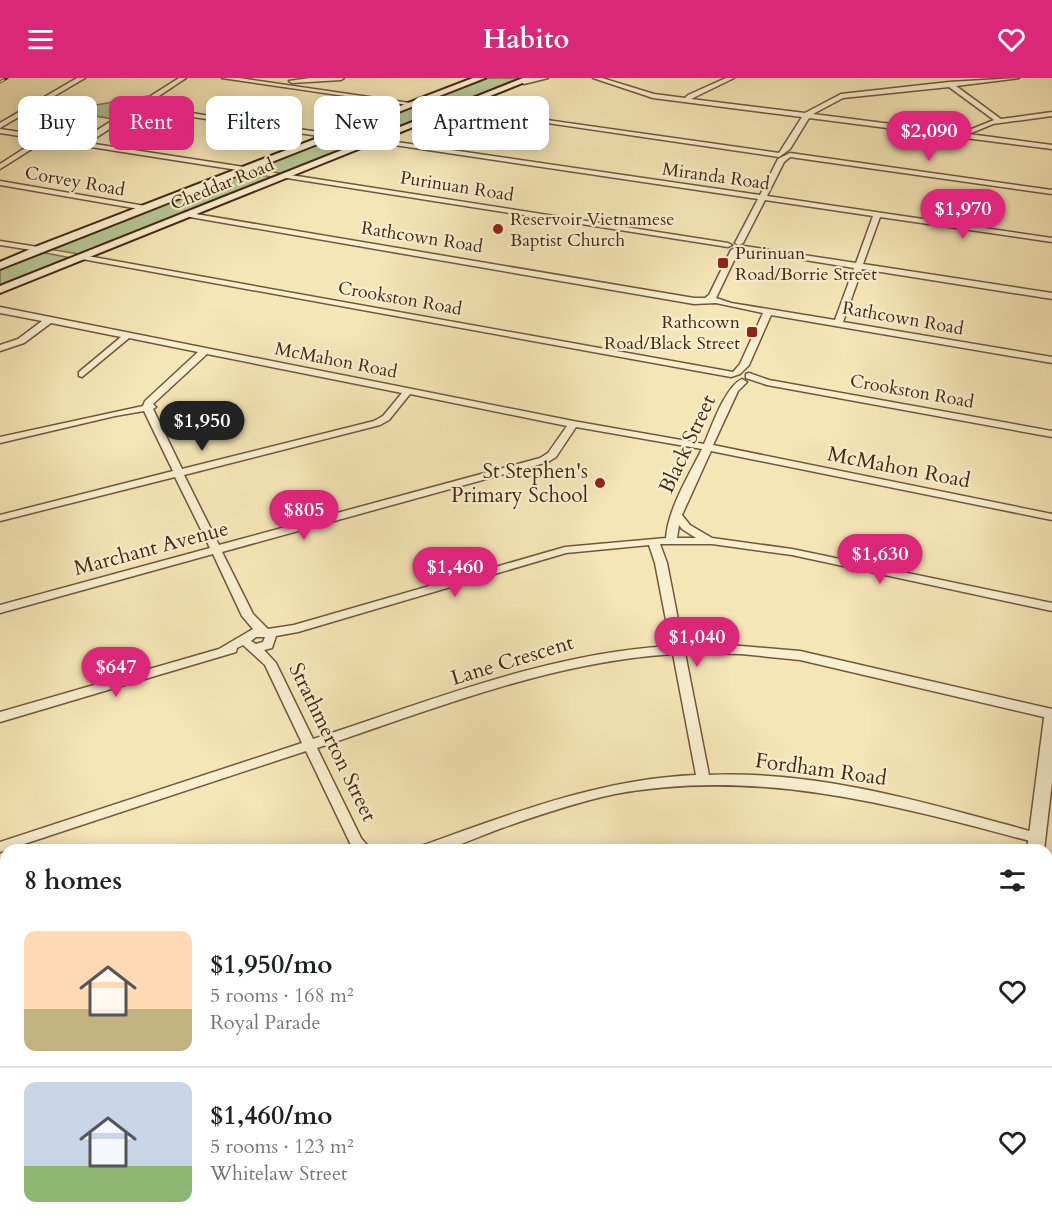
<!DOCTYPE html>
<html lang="en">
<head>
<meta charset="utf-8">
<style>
  :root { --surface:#fff; --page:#f2f2f2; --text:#202124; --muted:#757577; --line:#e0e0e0; --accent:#db2777 }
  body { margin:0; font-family:Cardo,serif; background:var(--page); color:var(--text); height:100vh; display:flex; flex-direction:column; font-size:22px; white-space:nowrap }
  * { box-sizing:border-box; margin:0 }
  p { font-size:20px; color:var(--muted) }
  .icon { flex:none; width:33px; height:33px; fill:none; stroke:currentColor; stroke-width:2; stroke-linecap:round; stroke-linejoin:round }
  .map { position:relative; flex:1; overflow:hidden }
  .drawer { position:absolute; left:0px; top:766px; width:1053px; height:386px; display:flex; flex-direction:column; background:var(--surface); border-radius:18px 18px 0 0; box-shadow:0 3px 15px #0003 }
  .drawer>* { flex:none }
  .top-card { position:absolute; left:18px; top:18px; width:600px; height:54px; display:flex; gap:12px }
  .price { position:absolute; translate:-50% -51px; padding:0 14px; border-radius:21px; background:var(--accent); color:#fff; font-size:20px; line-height:39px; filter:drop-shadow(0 2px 3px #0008) }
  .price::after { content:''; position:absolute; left:50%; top:36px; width:18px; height:14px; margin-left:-9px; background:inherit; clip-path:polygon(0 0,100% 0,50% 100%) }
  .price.current { background:#222; color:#fff }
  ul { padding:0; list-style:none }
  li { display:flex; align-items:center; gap:18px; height:150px; padding:0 24px }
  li+li { border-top:2px solid var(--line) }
  li span { display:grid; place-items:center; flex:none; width:168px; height:120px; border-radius:12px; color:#555 }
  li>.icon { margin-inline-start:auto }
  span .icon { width:72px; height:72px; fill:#fffc; stroke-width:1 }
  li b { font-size:26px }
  h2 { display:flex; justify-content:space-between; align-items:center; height:72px; padding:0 24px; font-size:26px }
  .tag { padding:0 21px; border-radius:12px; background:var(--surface); box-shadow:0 3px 15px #0003; font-size:21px; line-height:54px }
  .tag.current { background:var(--accent); color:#fff }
  header { display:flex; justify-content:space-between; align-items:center; height:78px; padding:0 24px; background:var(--accent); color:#fff; font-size:27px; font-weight:700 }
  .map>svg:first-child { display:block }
</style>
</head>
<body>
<header><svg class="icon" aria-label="menu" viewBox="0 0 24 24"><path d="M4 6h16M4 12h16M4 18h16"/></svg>Habito<svg class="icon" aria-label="heart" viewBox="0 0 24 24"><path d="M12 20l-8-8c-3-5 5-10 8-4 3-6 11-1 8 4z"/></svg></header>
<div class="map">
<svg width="1052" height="1151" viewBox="0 0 1052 1151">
  <rect width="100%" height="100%" fill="#f5e6b7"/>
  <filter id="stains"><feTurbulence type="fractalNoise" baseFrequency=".00333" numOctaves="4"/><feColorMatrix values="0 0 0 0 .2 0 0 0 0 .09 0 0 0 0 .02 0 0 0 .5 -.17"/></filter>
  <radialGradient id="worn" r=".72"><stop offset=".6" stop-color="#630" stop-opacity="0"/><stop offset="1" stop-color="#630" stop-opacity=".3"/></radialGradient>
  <g fill="#b6c693" stroke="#7e7652" stroke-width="1.5">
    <path d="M 489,0 L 529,0 L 455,30 L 422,25 Z"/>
    <path d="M 148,18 L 113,41 L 76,35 L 77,33 L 38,30 L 43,27 L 73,31 Z"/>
    <path d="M 426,28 L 444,31 L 286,96 L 254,91 L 411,29 Z"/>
    <path d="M 245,94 L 277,100 L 85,177 L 48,171 Z"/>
    <path d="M 41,174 L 71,180 L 0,210 L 0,190 Z"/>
    <path d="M 6,930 L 6,1135 L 0,1132 L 0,933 Z"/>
    <path d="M 1052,934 L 1052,1041 L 1047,1039 L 1047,935 Z"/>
    <path d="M 33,1146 L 527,1146 L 530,1151 L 45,1151 Z"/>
  </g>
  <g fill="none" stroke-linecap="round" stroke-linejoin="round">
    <defs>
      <g id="minor">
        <path d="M 77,0 L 85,0 L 0,50 L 0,45 Z"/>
        <path d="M 179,0 L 186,0 L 144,28 L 332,56 L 335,58 L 332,60 L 140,31 L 88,65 L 244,89 L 248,91 L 244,93 L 46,62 L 0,91 L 0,86 L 39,61 L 0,55 L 0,51 L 80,63 Z"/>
        <path d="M 222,0 L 239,0 L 417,26 L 414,28 Z"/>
        <path d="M 310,0 L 344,0 L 341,2 L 292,5 L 289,3 Z"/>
        <path d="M 535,0 L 548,0 L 524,6 L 521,4 Z"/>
        <path d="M 593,0 L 602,0 L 654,16 L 685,20 L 688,17 L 726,0 L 734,0 L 691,21 L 805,35 L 841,16 L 949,4 L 1019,0 L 956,8 L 1001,41 L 1052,34 L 1052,38 L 993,46 L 969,56 L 1052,67 L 1052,71 L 809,40 L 790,71 L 779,79 L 452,31 L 455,29 L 779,75 L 802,39 L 653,20 ZM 949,9 L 994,42 L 962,55 L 813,36 L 843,20 Z"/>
        <path d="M 376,61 L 760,117 L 778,81 L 790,75 L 1052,112 L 1052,116 L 790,79 L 784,84 L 767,118 L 1052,160 L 1052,164 L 880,139 L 863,186 L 1052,215 L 1052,221 L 862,191 L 843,244 L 1052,279 L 1052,285 L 771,237 L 749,287 L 740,296 L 731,299 L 82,181 L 78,179 L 82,177 L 733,294 L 740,286 L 763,235 L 716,225 L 694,226 L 190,139 L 186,137 L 190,135 L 694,220 L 705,220 L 709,217 L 731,172 L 735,170 L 739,172 L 716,220 L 731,225 L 835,242 L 854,190 L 744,172 L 740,170 L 744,168 L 856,185 L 873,138 L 765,122 L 743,165 L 739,167 L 735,165 L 758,121 L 374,64 L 373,63 Z"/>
        <path d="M 284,96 L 728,165 L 732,167 L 728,169 L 287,100 L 284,100 Z"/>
        <path d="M 0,103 L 145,128 L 149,130 L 145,132 L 0,107 Z"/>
        <path d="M 0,163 L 38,169 L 42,171 L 38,173 L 0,167 Z"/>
        <path d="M 0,229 L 573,343 L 704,366 C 712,348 725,309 742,301 L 747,304 L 738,313 L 713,367 L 1052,436 L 1052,442 L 711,373 L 682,437 L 690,447 L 712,460 L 792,471 L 1052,525 L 1052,533 L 792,477 L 712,466 L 660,466 L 667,485 L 683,567 L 741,568 L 800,573 L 1052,631 L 1052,641 L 800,582 L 741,576 L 685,575 L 709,697 C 820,692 931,726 1037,755 L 1042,756 L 1044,760 L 1042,764 L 1037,765 C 899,728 759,689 615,716 C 577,724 539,737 502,750 C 482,757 462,767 442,772 C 435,774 427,772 419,772 L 421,768 C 511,736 599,701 696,697 L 673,576 C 549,584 434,631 317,670 L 361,760 L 371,772 L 356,772 L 351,767 L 306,673 L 0,774 L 0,764 L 302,665 L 265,587 L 243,567 L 237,570 L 236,574 L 0,644 L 0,634 L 219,571 L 253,551 L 242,538 L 213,476 L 0,535 L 0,527 L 210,470 L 175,399 L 0,443 L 0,437 L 173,393 L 144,333 L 115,338 L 0,365 L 0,359 L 143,328 L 145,323 L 198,274 L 129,260 L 82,299 L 79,298 L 79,294 L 121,259 L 51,245 L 24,265 L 0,273 L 0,267 L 18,261 L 42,243 L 0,235 ZM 207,276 L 402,315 L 383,338 L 374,343 L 182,391 L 153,331 L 156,329 L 153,326 ZM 410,316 L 567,348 L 548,375 L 540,380 L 219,467 L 184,397 L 380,347 L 389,342 ZM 576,349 L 702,371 C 689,397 668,431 666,460 L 565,469 L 294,547 L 268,551 L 253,536 L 222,474 L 548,384 L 556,379 ZM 679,447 L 682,451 L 696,460 L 677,460 ZM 649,467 L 655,485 L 671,568 C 547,575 431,623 313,661 L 276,585 L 264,572 L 272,570 L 276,558 L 298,554 L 566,475 ZM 256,559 L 265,559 L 263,564 L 256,566 L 251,563 Z"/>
        <path d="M 749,295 L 769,302 L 1052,353 L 1052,359 L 767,307 L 746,300 L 746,296 Z"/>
        <path d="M 1047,780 L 1052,781 L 1052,793 L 1047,792 Z"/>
        <path d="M 6,917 L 6,931 L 0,933 L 0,919 Z"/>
        <path d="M 6,1139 L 6,1146 L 29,1146 L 31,1151 L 3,1151 L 1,1146 Z"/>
        <path d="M 529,1146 L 548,1146 L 550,1151 L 531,1151 Z"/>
        <path d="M 596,1146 L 622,1146 L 620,1151 L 594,1151 Z"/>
        <path d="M 938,1146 L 970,1146 L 972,1151 L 940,1151 Z"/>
        <path d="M 997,1146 L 1028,1146 L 1030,1151 L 999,1151 Z"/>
      </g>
      <path id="tertiary" d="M 1052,634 L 1052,704 L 1044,772 L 1027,772 L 1044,640 L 1046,636 Z"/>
      <g id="secondary">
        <path d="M 473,0 L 485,0 L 0,191 L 0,184 L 40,167 Z"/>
        <path d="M 523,0 L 535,0 L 0,215 L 0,208 Z"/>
        <path d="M 1047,900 L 1052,901 L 1052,933 L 1047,934 Z"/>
        <rect x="986" y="1146" width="24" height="5"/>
      </g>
    </defs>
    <use href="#minor" stroke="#72573a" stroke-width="3"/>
    <use href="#tertiary" stroke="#72573a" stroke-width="3"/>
    <use href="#secondary" stroke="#472710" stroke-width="4"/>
    <use href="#minor" fill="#f8efd0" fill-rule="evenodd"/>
    <use href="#tertiary" fill="#f8efd0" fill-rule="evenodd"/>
    <use href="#secondary" fill="#f8efd0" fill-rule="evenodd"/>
    <defs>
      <path id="rail" d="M 0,4 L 7,0"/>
    </defs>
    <use href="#rail" stroke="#472710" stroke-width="3"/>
    <use href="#rail" stroke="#f8efd0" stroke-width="1.5" stroke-dasharray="5" stroke-linecap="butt"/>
  </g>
  <g fill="#8f2418" stroke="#f8efd0" stroke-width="2">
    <circle cx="498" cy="151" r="6"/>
    <rect x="717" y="179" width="12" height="12" rx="3"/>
    <rect x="746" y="248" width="12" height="12" rx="3"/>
    <circle cx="600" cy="405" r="6"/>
  </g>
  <g text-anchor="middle" stroke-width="4.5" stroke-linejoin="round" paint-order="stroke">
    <g font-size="18" fill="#472710" stroke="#f8efd0">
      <text transform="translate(716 98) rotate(8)" y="6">Miranda Road</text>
      <text transform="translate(75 103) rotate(10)" y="6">Corvey Road</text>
      <text transform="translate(222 106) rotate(-22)" y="6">Cheddar Road</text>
      <text transform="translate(457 108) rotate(9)" y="6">Purinuan Road</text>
      <text transform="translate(422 159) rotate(9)" y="6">Rathcown Road</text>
      <text transform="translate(400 220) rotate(10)" y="6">Crookston Road</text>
      <text transform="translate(903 240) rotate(10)" y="6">Rathcown Road</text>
      <text transform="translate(336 282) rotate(11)" y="6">McMahon Road</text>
      <text transform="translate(912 313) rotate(10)" y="6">Crookston Road</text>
    </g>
    <g font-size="18" fill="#472710" stroke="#f8efd0" text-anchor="start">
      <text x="510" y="147">Reservoir Vietnamese<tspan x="510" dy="21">Baptist Church</tspan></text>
      <text x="735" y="181">Purinuan<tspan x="735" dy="21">Road/Borrie Street</tspan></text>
      <text x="740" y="250" text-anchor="end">Rathcown<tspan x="740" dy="21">Road/Black Street</tspan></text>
    </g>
    <g font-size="21" fill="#472710" stroke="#f8efd0">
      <text transform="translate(687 366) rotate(-65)" y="7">Black Street</text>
      <text transform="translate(899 389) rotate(11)" y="7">McMahon Road</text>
      <text transform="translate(151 470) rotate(-15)" y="7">Marchant Avenue</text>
      <text transform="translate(512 582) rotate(-17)" y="7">Lane Crescent</text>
      <text transform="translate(333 664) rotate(64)" y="7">Strathmerton Street</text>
      <text transform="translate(821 691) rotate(8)" y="7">Fordham Road</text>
    </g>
    <g font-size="21" fill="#472710" stroke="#f8efd0" text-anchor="end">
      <text x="588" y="400">St Stephen's<tspan x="588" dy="24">Primary School</tspan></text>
    </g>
  </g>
  <rect width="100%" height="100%" filter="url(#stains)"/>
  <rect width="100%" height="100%" fill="url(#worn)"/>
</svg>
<b class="price" style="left:929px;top:84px">$2,090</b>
<b class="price" style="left:963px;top:162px">$1,970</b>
<b class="price current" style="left:202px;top:374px">$1,950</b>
<b class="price" style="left:304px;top:463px">$805</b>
<b class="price" style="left:880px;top:507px">$1,630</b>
<b class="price" style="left:455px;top:520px">$1,460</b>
<b class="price" style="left:697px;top:590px">$1,040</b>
<b class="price" style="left:116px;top:620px">$647</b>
<div class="top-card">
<a class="tag">Buy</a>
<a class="tag current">Rent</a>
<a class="tag">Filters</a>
<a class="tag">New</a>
<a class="tag">Apartment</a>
</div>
<section class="drawer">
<h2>8 homes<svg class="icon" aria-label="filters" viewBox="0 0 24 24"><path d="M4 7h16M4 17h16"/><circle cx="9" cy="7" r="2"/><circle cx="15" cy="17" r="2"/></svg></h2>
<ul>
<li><span style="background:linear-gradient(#ffd9b3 65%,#c2b280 0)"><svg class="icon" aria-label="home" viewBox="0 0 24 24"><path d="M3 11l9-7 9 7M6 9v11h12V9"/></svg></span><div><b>$1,950/mo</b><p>5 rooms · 168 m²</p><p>Royal Parade</p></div><svg class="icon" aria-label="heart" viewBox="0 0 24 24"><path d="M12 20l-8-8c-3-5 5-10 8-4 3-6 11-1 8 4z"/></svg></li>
<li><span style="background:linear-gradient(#c9d6e8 70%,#8fb573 0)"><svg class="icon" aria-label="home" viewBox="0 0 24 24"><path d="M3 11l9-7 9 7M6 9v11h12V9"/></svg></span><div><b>$1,460/mo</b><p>5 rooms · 123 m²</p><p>Whitelaw Street</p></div><svg class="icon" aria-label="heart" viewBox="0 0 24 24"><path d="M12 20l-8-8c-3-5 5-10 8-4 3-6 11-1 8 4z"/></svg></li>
</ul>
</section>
</div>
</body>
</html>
